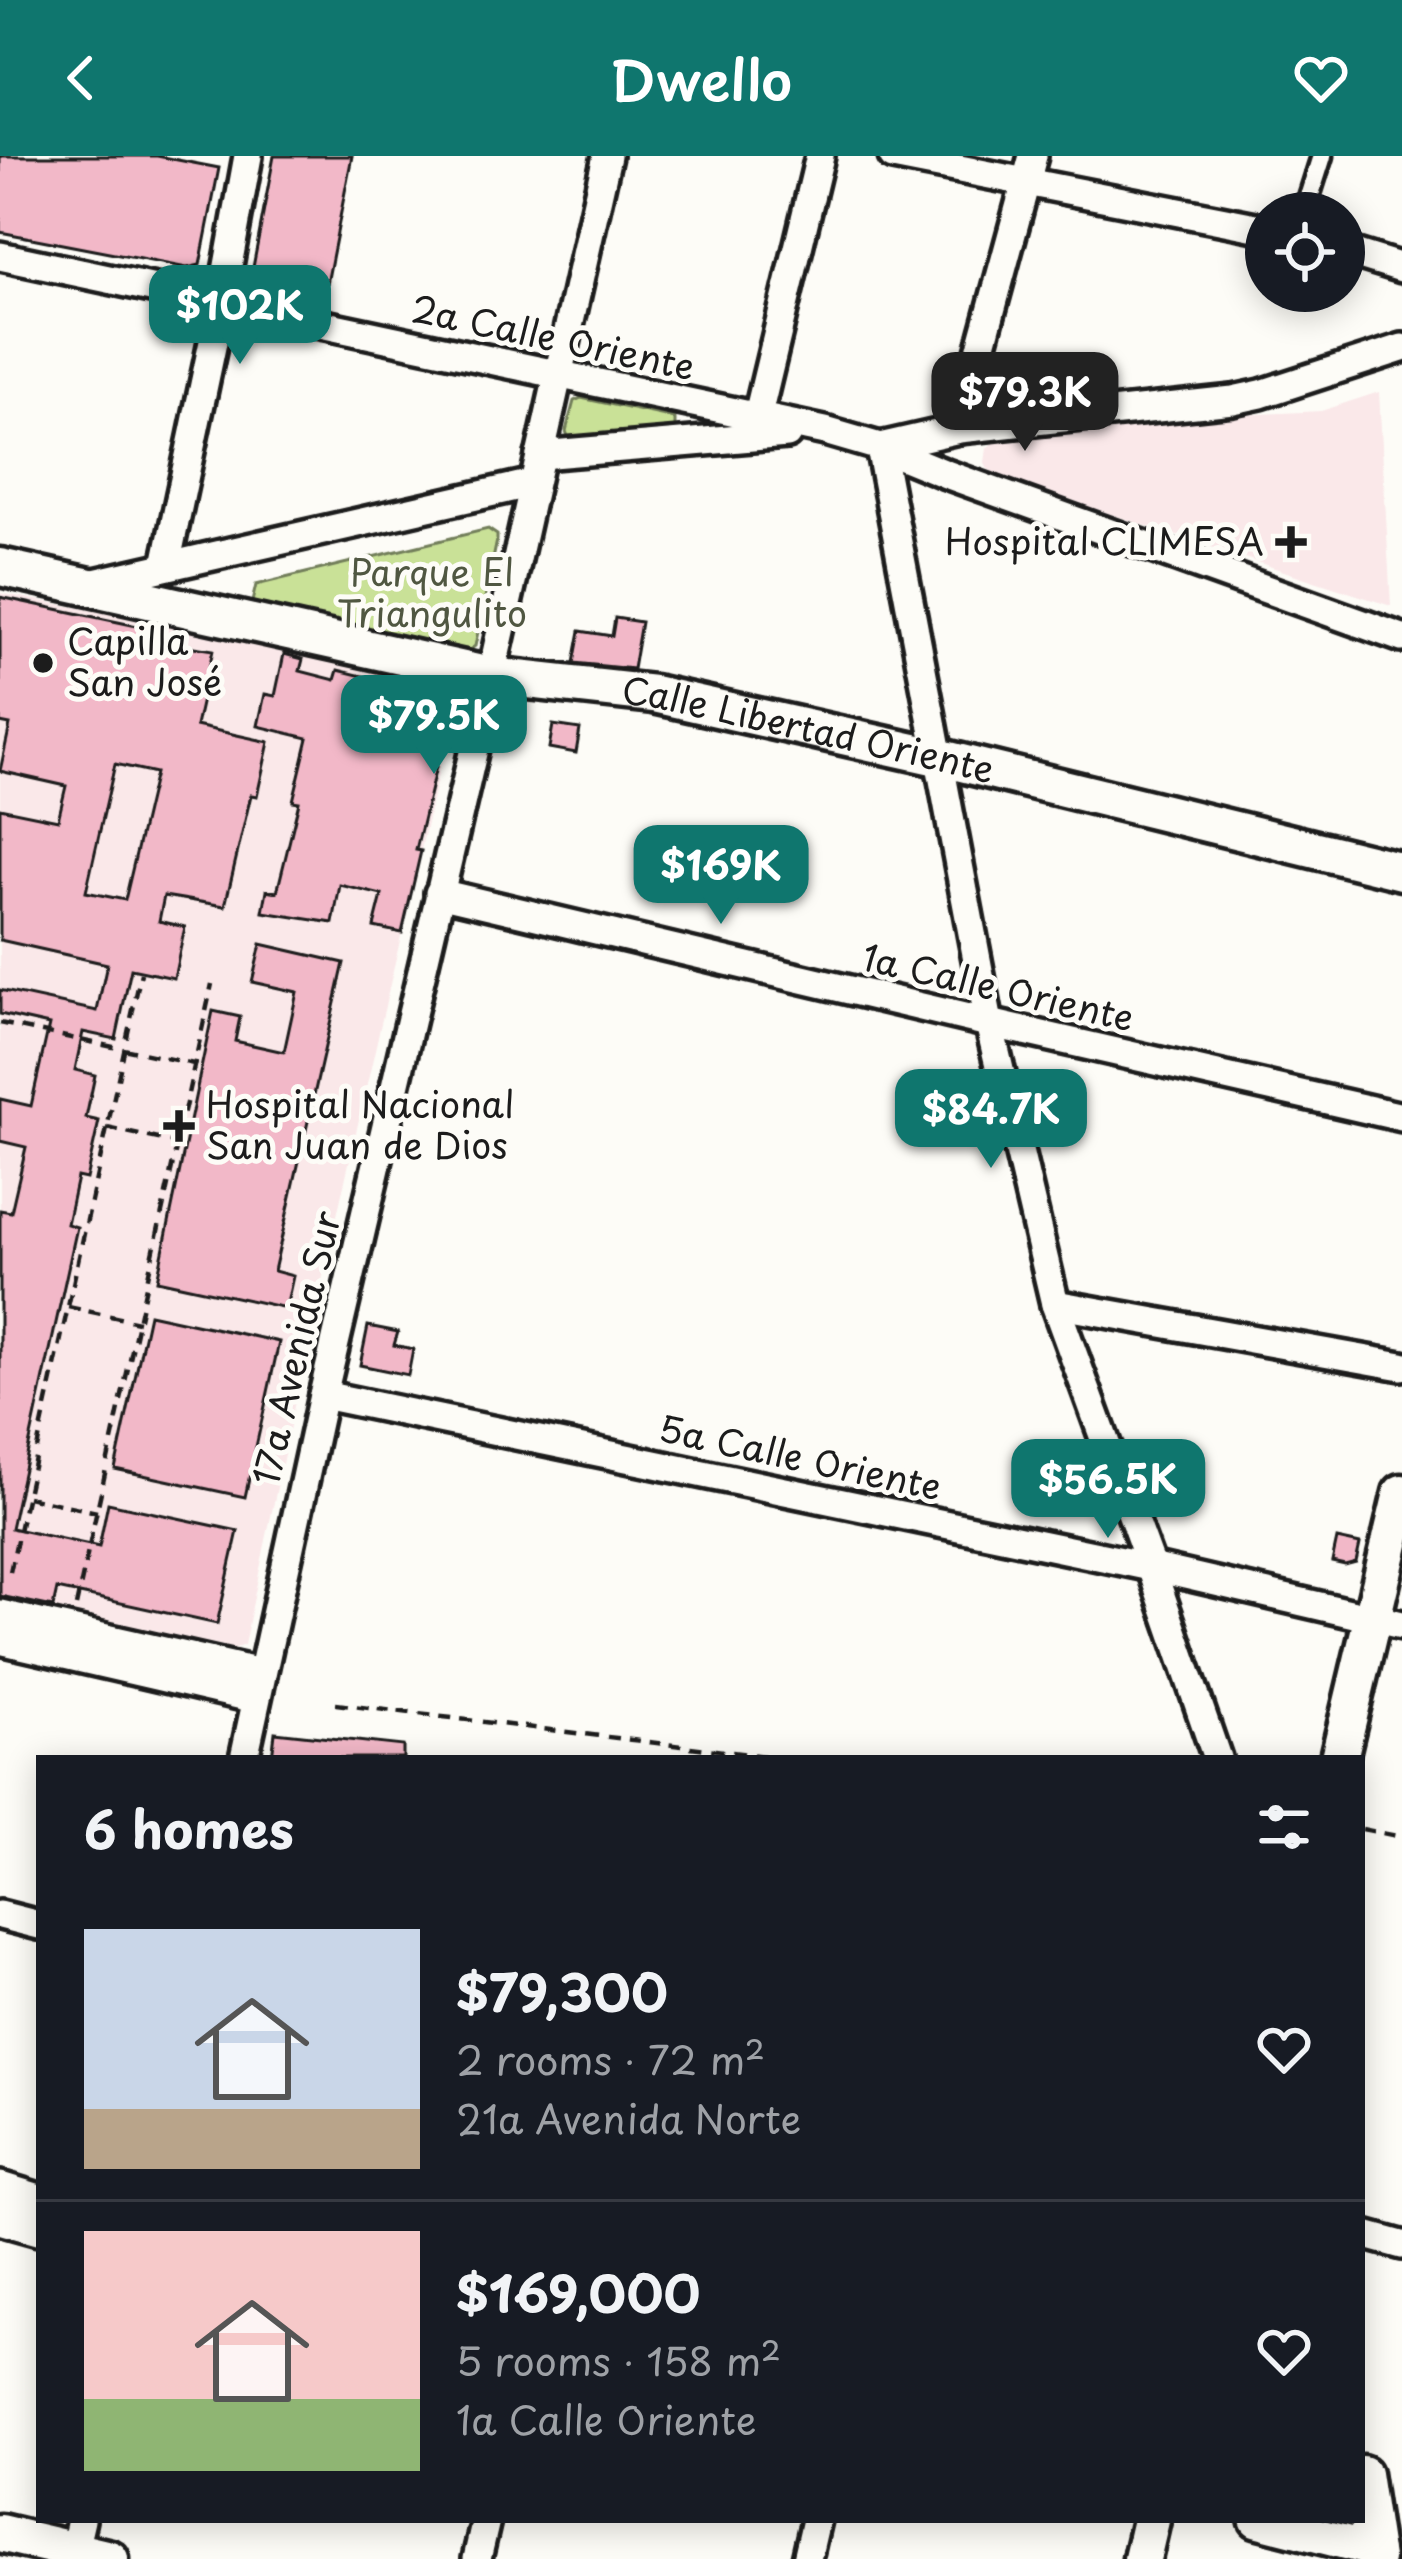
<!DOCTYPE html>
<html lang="en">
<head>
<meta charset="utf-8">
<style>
  :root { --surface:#171b24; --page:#20242c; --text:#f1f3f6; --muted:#9ea1a6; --line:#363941; --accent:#0f766e }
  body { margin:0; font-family:"Playpen Sans",sans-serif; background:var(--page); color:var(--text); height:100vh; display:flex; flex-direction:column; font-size:45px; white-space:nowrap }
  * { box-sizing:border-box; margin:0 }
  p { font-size:39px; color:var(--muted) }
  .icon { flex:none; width:66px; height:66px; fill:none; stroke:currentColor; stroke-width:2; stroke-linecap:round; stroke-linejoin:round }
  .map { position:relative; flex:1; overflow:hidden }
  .side { position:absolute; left:36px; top:1599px; width:1329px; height:768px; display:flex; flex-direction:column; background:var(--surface); border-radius:0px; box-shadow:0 6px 30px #0003 }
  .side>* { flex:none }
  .controls { position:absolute; left:1245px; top:36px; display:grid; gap:24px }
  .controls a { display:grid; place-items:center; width:120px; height:120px; border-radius:50%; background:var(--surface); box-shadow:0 6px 30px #0003; font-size:60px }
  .price { position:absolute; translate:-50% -102px; padding:0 27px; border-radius:24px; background:var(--accent); color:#fff; font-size:39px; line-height:78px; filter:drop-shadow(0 3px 6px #0008) }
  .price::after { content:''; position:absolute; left:50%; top:72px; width:36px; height:27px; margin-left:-18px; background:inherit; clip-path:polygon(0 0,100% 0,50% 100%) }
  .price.active { background:#222; color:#fff }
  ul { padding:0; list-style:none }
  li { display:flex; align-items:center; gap:36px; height:300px; padding:0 48px }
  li+li { border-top:3px solid var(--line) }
  li span { display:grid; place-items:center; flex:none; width:336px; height:240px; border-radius:0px; color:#555 }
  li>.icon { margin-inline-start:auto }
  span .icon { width:144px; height:144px; fill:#fffc; stroke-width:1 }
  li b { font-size:51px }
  h2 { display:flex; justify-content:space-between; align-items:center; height:144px; padding:0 48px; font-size:51px }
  header { display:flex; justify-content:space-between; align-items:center; height:156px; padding:0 48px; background:var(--accent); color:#fff; font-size:54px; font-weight:600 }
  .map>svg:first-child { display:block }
</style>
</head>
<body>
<header><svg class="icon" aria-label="back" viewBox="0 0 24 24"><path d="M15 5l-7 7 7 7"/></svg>Dwello<svg class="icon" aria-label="heart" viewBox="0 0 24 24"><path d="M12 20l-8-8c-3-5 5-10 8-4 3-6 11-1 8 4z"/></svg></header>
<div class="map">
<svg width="1402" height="2403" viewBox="0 0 1402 2403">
  <rect width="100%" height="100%" fill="#fdfcf7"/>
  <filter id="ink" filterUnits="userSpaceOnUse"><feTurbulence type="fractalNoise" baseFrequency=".00833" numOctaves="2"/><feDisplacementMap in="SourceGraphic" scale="24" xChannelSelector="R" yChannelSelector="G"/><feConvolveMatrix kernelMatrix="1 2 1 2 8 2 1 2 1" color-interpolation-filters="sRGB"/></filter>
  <g filter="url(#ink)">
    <g fill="#fae8e9">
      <path d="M 1379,236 L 1391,450 L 1000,322 L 987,312 L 985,306 L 987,292 L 997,283 L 1117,273 L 1118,265 L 1321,255 Z"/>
      <path d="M 0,437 L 460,523 L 313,1164 L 307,1164 L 290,1175 L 304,1203 L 244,1489 L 233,1493 L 0,1442 Z"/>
    </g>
    <g fill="#c9e197" stroke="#727e5a" stroke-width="3">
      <path d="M 581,242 L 670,261 L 675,263 L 675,271 L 669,275 L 573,284 L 569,283 L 566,275 L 574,245 Z"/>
      <path d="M 488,373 L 497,379 L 497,384 L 475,490 L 468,495 L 256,454 L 252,446 L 256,429 Z"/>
    </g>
    <g fill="#f2b8c8" stroke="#1c1c1c" stroke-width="3" fill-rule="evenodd">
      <path d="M 0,0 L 157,0 L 219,12 L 200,109 L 187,112 L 0,76 Z"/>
      <path d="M 274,0 L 352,0 L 325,138 L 251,122 Z"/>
      <path d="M 0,441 L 151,473 L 149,484 L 213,494 L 196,570 L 269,586 L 257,640 L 251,639 L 225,750 L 164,740 L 159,765 L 185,771 L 174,822 L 131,813 L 116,883 L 83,876 L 75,914 L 95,919 L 86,962 L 99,965 L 86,1023 L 77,1021 L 67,1068 L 77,1071 L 11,1372 L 99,1391 L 108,1347 L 238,1375 L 217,1468 L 57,1433 L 53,1451 L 0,1440 L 0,1054 L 11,1056 L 26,991 L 0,985 L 0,943 L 31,950 L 49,869 L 0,858 L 0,834 L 97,855 L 107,808 L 0,784 L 0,652 L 58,664 L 66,630 L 0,615 L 10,569 L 0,567 ZM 115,608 L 155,617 L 125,744 L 86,736 Z"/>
      <path d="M 615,462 L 641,466 L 633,513 L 574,507 L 580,475 L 612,480 Z"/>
      <path d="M 284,498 L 303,503 L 300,515 L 335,524 L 338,514 L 403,530 L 404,524 L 420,527 L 419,531 L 457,540 L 445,591 L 441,590 L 416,694 L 421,695 L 402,777 L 374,771 L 382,739 L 340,729 L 333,767 L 263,756 L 267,734 L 277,736 L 299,646 L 293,645 L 308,582 L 258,570 L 265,538 L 275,540 Z"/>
      <path d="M 553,569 L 580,573 L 576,597 L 549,592 Z"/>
      <path d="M 261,788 L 344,807 L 274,1115 L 293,1120 L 286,1152 L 157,1124 L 213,855 L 240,861 L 235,885 L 284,896 L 297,836 L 252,826 Z"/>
      <path d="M 149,1158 L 279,1186 L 245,1341 L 115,1313 Z"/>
      <path d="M 368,1170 L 398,1176 L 394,1189 L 413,1193 L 408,1219 L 360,1209 Z"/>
      <path d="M 1337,1383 L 1360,1388 L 1356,1406 L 1345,1409 L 1332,1406 Z"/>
      <path d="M 275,1576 L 403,1590 L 403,1602 L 272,1602 Z"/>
    </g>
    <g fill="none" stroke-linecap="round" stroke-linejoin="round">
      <defs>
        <path id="pedestrian" d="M 1304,57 L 1322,0"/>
        <g id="minor">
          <path d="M 893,0 L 1266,73"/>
          <path d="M 1344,94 L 1402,112"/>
          <path d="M 0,100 L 825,275 L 880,291 L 946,318 L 1402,482"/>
          <path d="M 757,263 L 820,0"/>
          <path d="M 959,273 L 1033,0"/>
          <path d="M 880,291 L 989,867 L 1055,1148 L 1151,1411 L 1217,1602"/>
          <path d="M 880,291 L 959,273 L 1233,244 L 1261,238 L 1402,192"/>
          <path d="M 540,299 L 787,278"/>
          <path d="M 166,409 L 221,148 L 248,0"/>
          <path d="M 90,428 L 533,327"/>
          <path d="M 439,737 L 989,867 L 1402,961"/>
          <path d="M 1055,1148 L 1402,1210"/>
          <path d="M 323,1239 L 1151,1411 L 1402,1469"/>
          <path d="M 0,1458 L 261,1517"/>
          <path d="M 0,1484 L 256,1543"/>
          <path d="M 244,1602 L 323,1239 L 491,520 L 607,0"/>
          <path d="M 0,1759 L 39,1769"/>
          <path d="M 1362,2078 L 1402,2089"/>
          <path d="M 72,2403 L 81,2364"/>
          <path d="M 477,2403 L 486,2364"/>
          <path d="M 807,2403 L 816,2364"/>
        </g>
        <g id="tertiary">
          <path d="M 0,2033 L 39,2045"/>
          <path d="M 0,2061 L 39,2072"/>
          <path d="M 1257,2364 L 1375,2394"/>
        </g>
        <g id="secondary">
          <path id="s1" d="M 0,411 L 491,520 L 654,538 L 937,601 L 1402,715"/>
          <path d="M 1339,1602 L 1402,1337"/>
          <path d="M 1362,2318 L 1375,2403"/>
          <path d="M 0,2377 L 110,2403"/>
          <path d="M 1142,2403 L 1151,2364"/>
        </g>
      </defs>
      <use href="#pedestrian" stroke="#1c1c1c" stroke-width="27"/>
      <use href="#minor" stroke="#1c1c1c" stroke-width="36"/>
      <use href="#tertiary" stroke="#1c1c1c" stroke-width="42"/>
      <use href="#secondary" stroke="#1c1c1c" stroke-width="45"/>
      <g stroke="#1c1c1c" stroke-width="4.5" stroke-dasharray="12 9" stroke-linecap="butt">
        <path d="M 0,867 L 194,908"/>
        <path d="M 107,972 L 177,987"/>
        <path d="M 68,1151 L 138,1166"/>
        <path d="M 27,1341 L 97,1356"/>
        <path d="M 10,1416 L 141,817"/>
        <path d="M 76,1450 L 212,828"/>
        <path d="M 336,1548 L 781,1602"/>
        <path d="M 1362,1673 L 1402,1681"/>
      </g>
      <use href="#pedestrian" stroke="#fdfcf7" stroke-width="18"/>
      <use href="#minor" stroke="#fdfcf7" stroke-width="27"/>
      <use href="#tertiary" stroke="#fdfcf7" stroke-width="33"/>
      <use href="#secondary" stroke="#fdfcf7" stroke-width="36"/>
    </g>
  </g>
  <g fill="#1c1c1c" stroke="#fdfcf7" stroke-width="4.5">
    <path d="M1285 368h12v12h12v12h-12v12h-12v-12h-12v-12h12z"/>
    <circle cx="43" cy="507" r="12"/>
    <path d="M173 952h12v12h12v12h-12v12h-12v-12h-12v-12h12z"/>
  </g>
  <g text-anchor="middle" stroke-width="10" stroke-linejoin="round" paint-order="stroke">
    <g font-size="36" fill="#1c1c1c" stroke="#fdfcf7">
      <text transform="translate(553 182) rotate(12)" y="13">2a Calle Oriente</text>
      <text dy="13" stroke="none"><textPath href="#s1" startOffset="825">Calle Libertad Oriente</textPath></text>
      <text transform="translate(998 832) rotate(13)" y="13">1a Calle Oriente</text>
      <text transform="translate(297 1192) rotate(-77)" y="13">17a Avenida Sur</text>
      <text transform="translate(800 1302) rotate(12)" y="13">5a Calle Oriente</text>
    </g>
    <g font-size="36" fill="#1c1c1c" stroke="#fdfcf7" text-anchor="start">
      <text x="1264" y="399" text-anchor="end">Hospital CLIMESA</text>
      <text x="67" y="499">Capilla<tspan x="67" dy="41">San José</tspan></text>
      <text x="206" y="962">Hospital Nacional<tspan x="206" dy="41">San Juan de Dios</tspan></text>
    </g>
    <g font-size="36" fill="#505741" stroke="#fdfcf7">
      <text x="432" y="430">Parque El<tspan x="432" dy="41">Triangulito</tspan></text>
    </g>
  </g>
</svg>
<div class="controls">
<a><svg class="icon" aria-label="locate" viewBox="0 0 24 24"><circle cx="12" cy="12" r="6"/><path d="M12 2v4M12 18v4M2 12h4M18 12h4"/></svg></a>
</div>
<b class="price" style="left:240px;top:211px">$102K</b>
<b class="price active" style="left:1025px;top:298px">$79.3K</b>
<b class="price" style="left:434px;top:621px">$79.5K</b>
<b class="price" style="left:721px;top:771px">$169K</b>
<b class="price" style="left:991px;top:1015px">$84.7K</b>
<b class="price" style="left:1108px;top:1385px">$56.5K</b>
<section class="side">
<h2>6 homes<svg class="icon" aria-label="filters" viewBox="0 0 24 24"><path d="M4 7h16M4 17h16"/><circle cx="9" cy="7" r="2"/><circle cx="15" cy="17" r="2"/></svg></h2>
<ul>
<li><span style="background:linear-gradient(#c9d6e8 75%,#b9a48a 0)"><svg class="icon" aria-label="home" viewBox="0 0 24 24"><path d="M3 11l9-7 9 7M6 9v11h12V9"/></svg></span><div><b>$79,300</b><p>2 rooms · 72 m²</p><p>21a Avenida Norte</p></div><svg class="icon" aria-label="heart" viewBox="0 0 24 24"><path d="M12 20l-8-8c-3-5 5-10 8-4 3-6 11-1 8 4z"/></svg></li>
<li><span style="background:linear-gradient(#f6c9c9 70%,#8fb573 0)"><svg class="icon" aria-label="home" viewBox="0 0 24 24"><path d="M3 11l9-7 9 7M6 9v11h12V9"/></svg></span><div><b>$169,000</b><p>5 rooms · 158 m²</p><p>1a Calle Oriente</p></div><svg class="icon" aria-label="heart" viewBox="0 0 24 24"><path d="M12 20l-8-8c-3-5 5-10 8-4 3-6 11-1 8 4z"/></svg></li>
</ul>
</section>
</div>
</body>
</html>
